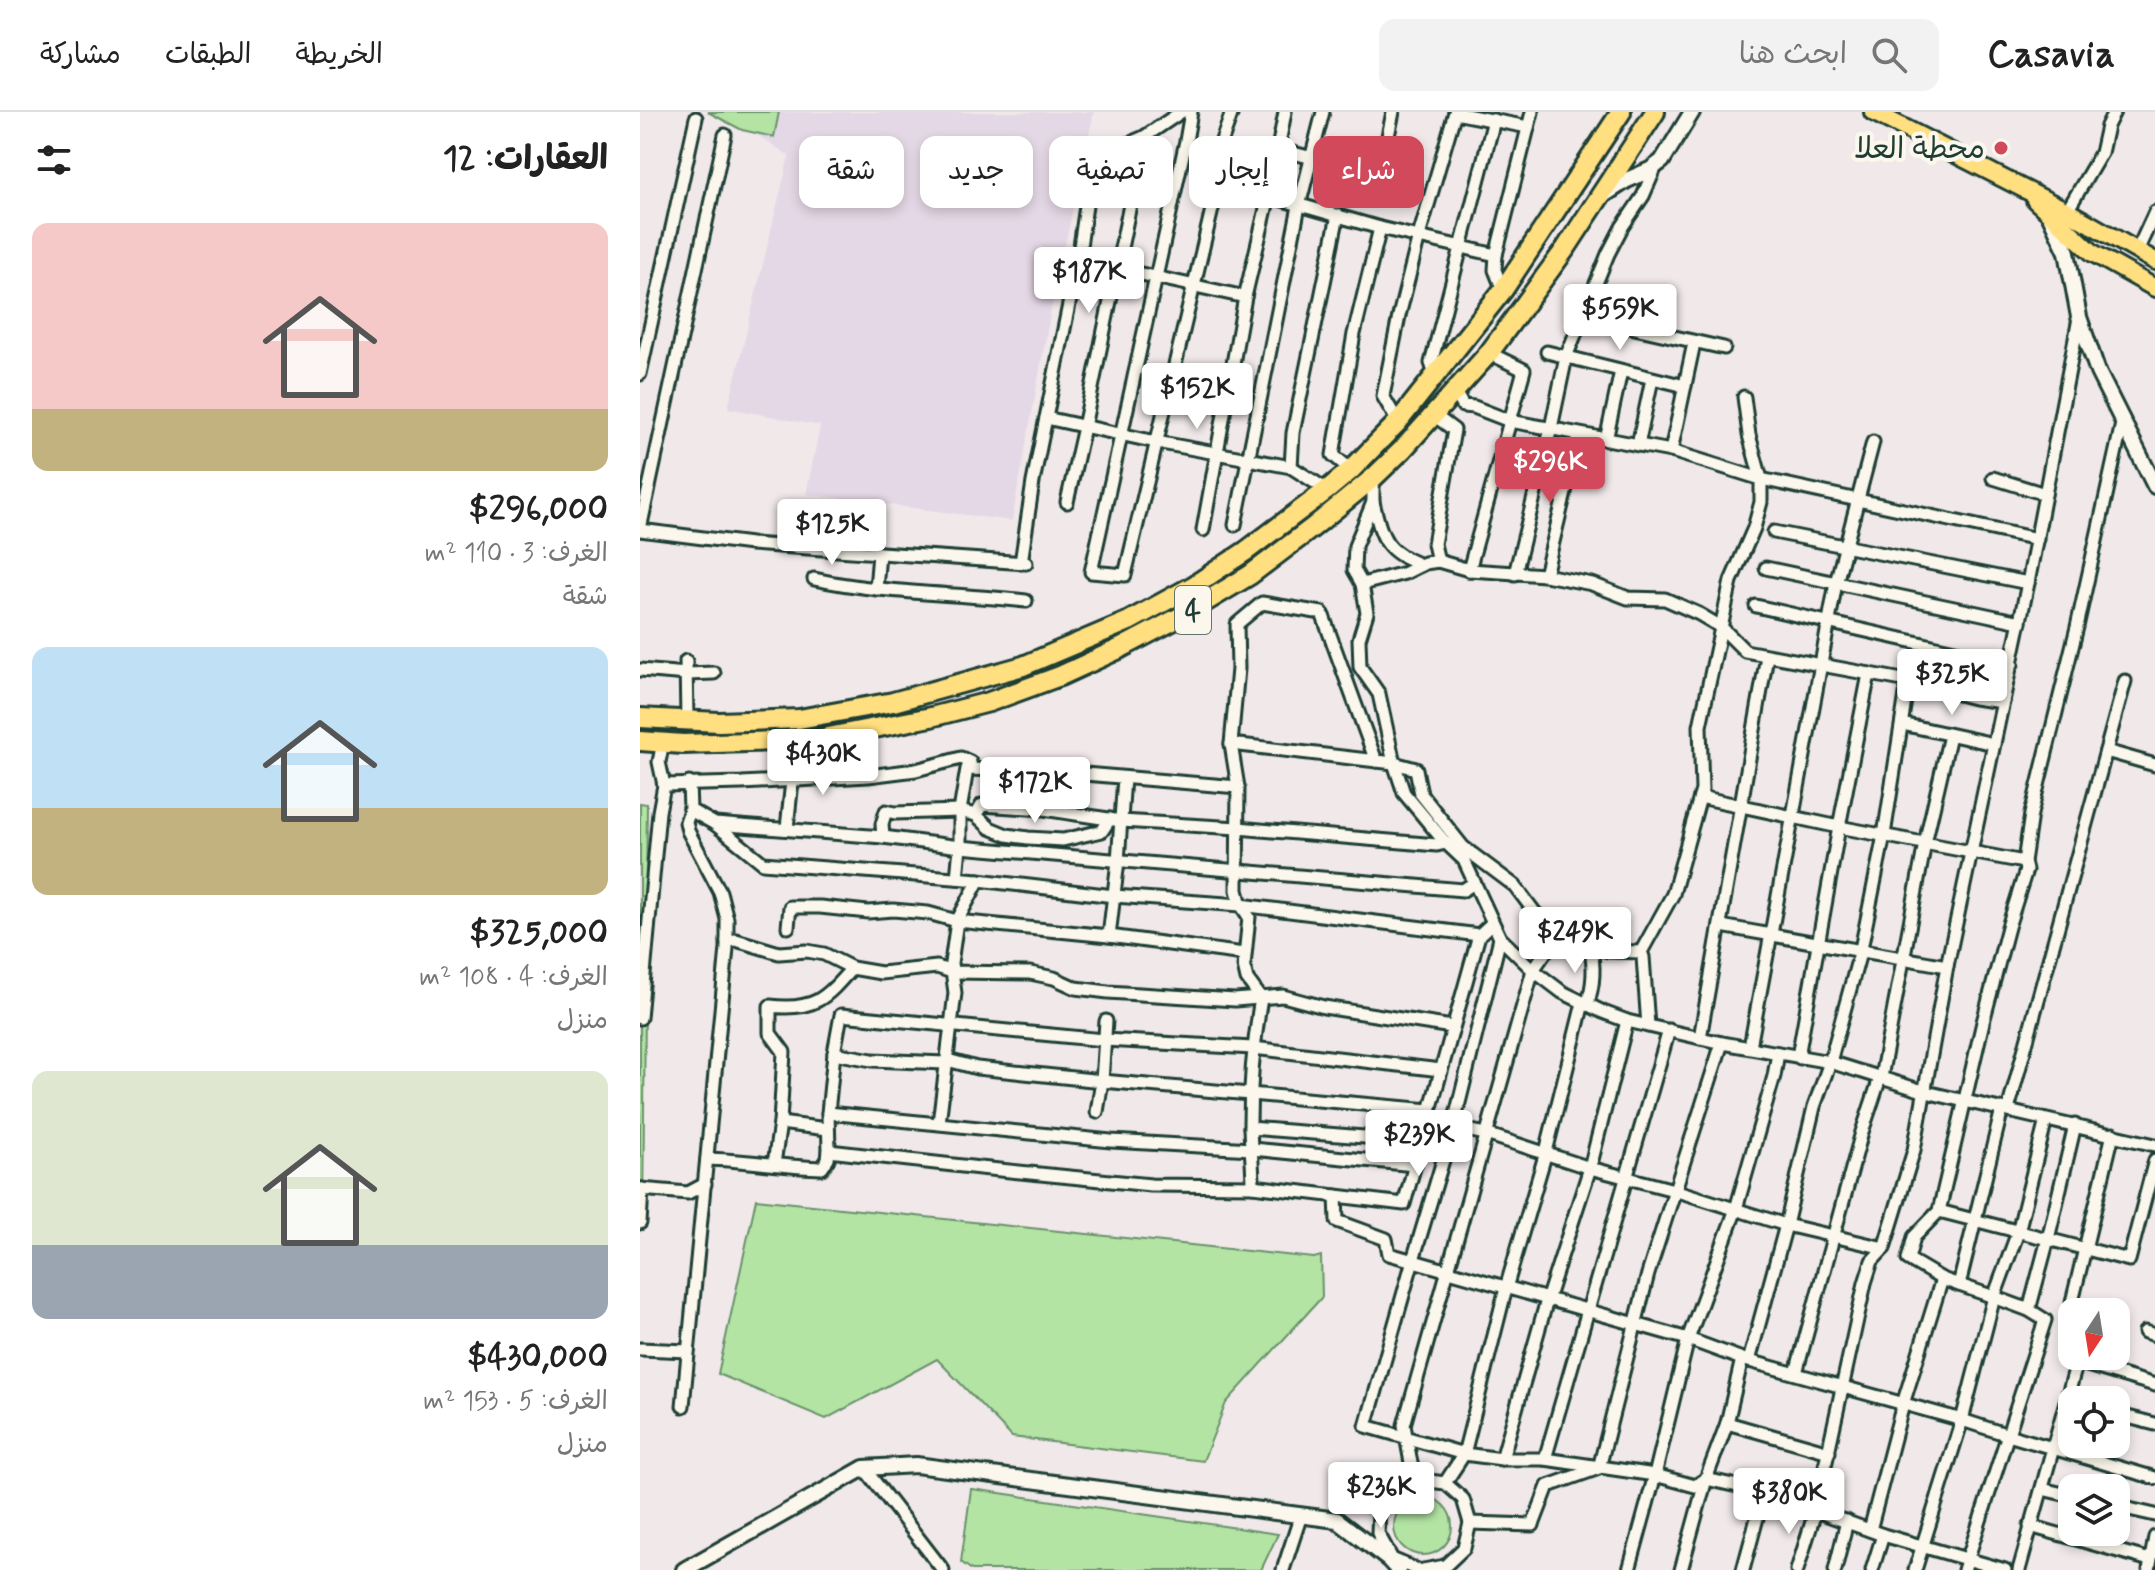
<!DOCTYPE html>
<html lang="ar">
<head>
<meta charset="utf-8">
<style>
  :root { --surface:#fff; --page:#f2f2f2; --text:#222; --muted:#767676; --line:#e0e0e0; --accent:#d1495b }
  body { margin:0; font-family:Mynerve,"Playpen Sans Arabic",sans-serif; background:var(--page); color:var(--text); direction:rtl; height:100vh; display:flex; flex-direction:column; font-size:30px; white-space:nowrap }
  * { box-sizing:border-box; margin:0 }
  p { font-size:26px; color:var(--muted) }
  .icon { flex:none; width:44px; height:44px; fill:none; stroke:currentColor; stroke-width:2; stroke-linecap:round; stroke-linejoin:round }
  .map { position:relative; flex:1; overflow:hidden; direction:ltr }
  .sheet { display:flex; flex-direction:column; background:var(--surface); width:640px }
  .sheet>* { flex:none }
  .hud { position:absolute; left:24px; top:24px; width:760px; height:72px; direction:rtl; display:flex; gap:16px }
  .needle { width:52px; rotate:192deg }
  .fabs { position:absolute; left:1418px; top:1186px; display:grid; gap:16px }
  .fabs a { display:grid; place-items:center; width:72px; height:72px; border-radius:16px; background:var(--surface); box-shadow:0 4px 12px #0003; font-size:40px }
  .price { position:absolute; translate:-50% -68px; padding:0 18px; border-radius:8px; background:#fff; color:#222; font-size:26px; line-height:52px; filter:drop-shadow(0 2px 4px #0008) }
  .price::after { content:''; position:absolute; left:50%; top:48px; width:24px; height:18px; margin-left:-12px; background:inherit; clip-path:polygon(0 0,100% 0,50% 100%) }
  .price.on { background:var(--accent); color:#fff }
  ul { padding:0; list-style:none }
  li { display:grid; align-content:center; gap:16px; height:424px; padding:0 32px }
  li span { display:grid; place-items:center; height:248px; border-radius:16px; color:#555 }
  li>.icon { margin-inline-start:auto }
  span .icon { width:144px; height:144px; fill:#fffc; stroke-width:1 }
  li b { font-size:34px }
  h2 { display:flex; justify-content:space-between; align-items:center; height:96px; padding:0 32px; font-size:34px }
  .pill { padding:0 28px; border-radius:16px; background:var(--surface); box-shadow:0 4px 12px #0003; font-size:28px; line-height:72px }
  .pill.on { background:var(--accent); color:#fff }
  header { display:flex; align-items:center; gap:48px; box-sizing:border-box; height:112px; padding:0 40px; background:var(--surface); border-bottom:2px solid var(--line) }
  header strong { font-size:38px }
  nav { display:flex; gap:44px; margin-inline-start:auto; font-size:28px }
  .search { width:560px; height:72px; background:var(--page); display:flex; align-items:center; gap:20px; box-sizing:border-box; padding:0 28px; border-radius:16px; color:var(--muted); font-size:30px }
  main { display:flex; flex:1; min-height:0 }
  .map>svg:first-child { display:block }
</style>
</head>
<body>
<header>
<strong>Casavia</strong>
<div class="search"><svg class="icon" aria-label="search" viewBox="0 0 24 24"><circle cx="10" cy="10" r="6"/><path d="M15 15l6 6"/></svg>ابحث هنا</div>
<nav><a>الخريطة</a><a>الطبقات</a><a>مشاركة</a></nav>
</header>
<main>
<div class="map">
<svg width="1515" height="1458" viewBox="0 0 1515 1458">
  <rect width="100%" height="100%" fill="#f1e9e9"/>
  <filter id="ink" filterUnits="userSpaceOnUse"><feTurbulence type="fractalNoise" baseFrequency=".0125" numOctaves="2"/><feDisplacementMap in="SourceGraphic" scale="16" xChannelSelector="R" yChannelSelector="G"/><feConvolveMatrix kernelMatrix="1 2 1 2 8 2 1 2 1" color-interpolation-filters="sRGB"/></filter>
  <g filter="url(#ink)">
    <path fill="#e5d8e6" d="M 82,0 L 454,0 L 411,198 L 372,409 L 166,382 L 180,314 L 88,296 L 149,44 Z"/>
    <g fill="#b3e4a4" stroke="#69906c" stroke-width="2">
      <path d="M 68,0 L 139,0 L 134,25 L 102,18 Z"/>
      <path d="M 0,691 L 7,692 L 3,1101 L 0,1102 Z"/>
      <path d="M 116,1087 L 674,1146 L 681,1144 L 682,1185 L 586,1291 L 563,1349 L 372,1325 L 297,1247 L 186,1307 L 78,1262 Z"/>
      <path d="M 331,1377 L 332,1377 L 638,1422 L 621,1458 L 332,1458 L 321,1450 Z"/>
      <circle cx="783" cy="1414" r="29"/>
    </g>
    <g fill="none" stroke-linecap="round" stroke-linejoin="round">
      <defs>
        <g id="minor">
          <path d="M 551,0 L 546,29 L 451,460 L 485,463 L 578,72 L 579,37 L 592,0"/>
          <path d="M 815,1 L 888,15"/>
          <path d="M 637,37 L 740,63 L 753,0"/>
          <path d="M 578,72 L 629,84 L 740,116 L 856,143"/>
          <path d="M 1427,99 L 1461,41 L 1467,14 L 1474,0"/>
          <path d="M 1497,139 L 1515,100"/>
          <path d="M 438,148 L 605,185"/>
          <path d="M 863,178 L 855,158 L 856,143 L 892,0"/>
          <path d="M 941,204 L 1084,236"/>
          <path d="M 907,240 L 1045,274"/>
          <path d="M 0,262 L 56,6"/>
          <path d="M 796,265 L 791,251 L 854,8"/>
          <path d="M 815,280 L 823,294 L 834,295 L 870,309 L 1031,339 L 1121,367 L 1397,427"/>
          <path d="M 794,303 L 814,318 L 794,432 L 798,449"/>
          <path d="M 406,306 L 516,330 L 651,355 L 687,378"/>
          <path d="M 758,310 L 743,284 L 759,204 L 779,124 L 815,0"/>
          <path d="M 966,328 L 981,259"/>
          <path d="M 998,333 L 1012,267"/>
          <path d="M 1031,339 L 1054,231"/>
          <path d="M 651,355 L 653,321 L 698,103"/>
          <path d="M 711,358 L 693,343 L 714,222 L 740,116"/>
          <path d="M 733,366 L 733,390 L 715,434 L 714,458 L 722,472 L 727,501 L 719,527 L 720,555 L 739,582 L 754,651 L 764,681 L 803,728 L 824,748 L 860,826 L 893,858 L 922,880 L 963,900 L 987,909 L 1082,931 L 1190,950 L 1286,980 L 1515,1033"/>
          <path d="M 1353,366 L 1405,382"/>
          <path d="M 427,390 L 444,315 L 504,25"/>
          <path d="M 733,390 C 742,426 744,439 781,453"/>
          <path d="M 595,413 L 659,94 L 683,0"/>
          <path d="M 0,417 L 85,23"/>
          <path d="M 0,418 L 111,432 L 386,451"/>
          <path d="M 563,418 L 605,185 L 629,84 L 645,0"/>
          <path d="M 1134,420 L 1388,471"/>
          <path d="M 381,451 L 393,370 L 438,148 L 452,53 L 461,43 L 504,25 L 541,0"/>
          <path d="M 1126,456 L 1380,510"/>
          <path d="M 829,458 L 884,258 L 849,241"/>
          <path d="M 875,462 L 911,316 L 926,245 L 968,142 L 982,115 L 1003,84 L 1016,54"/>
          <path d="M 905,463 L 939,323"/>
          <path d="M 174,467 C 243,482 315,481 386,489"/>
          <path d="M 722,472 L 765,461 L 785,451 L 798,449 L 829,458 L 905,463 L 952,472 L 988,486 L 1025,487 L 1059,502 L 1081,515 L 1105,539 L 1268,569 L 1334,586 L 1363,590"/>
          <path d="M 236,477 L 239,441"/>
          <path d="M 1116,494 L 1372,552"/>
          <path d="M 46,549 L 47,608"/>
          <path d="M 0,558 L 47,562 L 74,561"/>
          <path d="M 1262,612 L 1354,632"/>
          <path d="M 23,630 L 19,650 L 24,673 L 102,671 L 228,664 L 276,658 L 321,646 L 330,650 L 331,657"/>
          <path d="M 591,632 L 754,651 L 776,657 L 781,682 L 823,735 L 875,774 L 896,802 L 950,834 L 969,839 L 1001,840"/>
          <path d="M 1466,639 L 1515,653"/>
          <path d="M 49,671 L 50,698 L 75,712 L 243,725 L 320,735 L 823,778 L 834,771"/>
          <path d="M 1060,685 L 1199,715 L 1384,750"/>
          <path d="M 336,703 L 350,716 L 367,723 L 388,726 L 423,728 L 462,719 L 470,707"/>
          <path d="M 76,713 L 123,751 L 339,768 L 474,784 L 601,793 L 839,823"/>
          <path d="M 147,716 L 152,669"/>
          <path d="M 243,725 L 242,712 L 246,699 L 255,701 L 320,699 L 336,703 L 342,693 L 404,697 L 481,709 L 598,716 L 797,733 L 806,731"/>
          <path d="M 317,766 L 320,735 L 320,699 L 327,657 L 421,660 L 598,675"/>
          <path d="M 896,802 L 907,838"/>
          <path d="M 1081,814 L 1307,854"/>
          <path d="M 148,815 L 150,795 L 180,795 L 228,800 L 253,798 L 288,801 L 317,809 L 469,824 L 604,842"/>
          <path d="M 469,824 L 478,749 L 484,666"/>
          <path d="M 860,826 L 813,1015 L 773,1148 L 726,1314 L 824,1342 L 862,1347 L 905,1347 L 1015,1363 L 1055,1374 L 1066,1367 L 1124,1380 L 1243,1423 L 1365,1458"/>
          <path d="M 87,829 L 96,828 L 139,841 L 167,839 L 184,842 L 212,856 L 241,861 L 297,855 L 312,860 L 390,861 L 414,866 L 436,876 L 468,880 L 595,888 L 643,884 L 684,895 L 812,915"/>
          <path d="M 947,893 C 954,873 955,854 950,834"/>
          <path d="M 0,906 L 19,700 L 24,673"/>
          <path d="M 1008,914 L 1003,845 L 1001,840 L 1033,782 L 1062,678 L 1060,614 L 1091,469 L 1114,416 L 1121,390 L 1121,367 L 1109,323 L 1104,285"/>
          <path d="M 1060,926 L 1127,544"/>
          <path d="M 1110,935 L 1196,471 L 1233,330"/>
          <path d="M 194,941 L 232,948 L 305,951 L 311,949 L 337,956 L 462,969 L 790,998"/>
          <path d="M 1160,946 L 1159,939 L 1199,715 L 1229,562"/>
          <path d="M 1368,998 L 1485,569"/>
          <path d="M 457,1000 L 462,969 L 466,909"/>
          <path d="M 188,1001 L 471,1029 L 612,1037 L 775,1053"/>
          <path d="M 787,1010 L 846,1022 L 950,1056 L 1034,1078 L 1146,1113 L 1244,1136"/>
          <path d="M 140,1011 L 187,1017"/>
          <path d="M 299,1011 L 315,881 L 311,851 L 317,809 L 339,768"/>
          <path d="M 610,1016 L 737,1026 L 780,1033"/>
          <path d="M 189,1039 L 340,1056 L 511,1073 L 613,1074 L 764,1092 L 839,823 L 852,811"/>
          <path d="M 67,1047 C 106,1048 143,1055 182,1056 L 188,1047 L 189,1039 L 188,1001 L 194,941 L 201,903 L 464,928 L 613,936 L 801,958"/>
          <path d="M 134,1052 L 140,1011 L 144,940 L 130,921 L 130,894 C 174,899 185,887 212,856"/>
          <path d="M 613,1074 C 613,1053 610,1032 610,1011 C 610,969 614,928 621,886 L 607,867 L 604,854 L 609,805 L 601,793 L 597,778 L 598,675 L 591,632 L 598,557 L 597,512 L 622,491 L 682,501 L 736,649"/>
          <path d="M 0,1077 L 48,1081 L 65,1072"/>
          <path d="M 696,1084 L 697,1109 L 746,1127 L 749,1142 L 1048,1227 L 1102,1247 L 1322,1308 L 1368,1323 L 1515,1366"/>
          <path d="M 1299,1099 L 1489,1148 L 1515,1048"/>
          <path d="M 0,1111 L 2,1077"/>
          <path d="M 1319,1173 L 1362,997"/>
          <path d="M 1432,1190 L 1473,1022"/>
          <path d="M 1389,1198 L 1408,1127 L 1435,1013"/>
          <path d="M 1505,1220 L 1515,1223"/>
          <path d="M 0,1237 L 48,1239"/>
          <path d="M 1109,1249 L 1146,1113 L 1174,995 L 1190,950 L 1221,837 L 1244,723 L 1268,569"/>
          <path d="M 1156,1261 L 1222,1020 L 1242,960 L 1285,731 L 1310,623"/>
          <path d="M 43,1294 L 87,836 L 87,807 L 80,780 L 48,719 L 46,710 L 50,698"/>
          <path d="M 1476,1302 L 1515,1312"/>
          <path d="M 1087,1311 L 1189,1340"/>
          <path d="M 862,1347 L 907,1188 L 950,1056 L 987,909"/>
          <path d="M 905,1347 L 1029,918"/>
          <path d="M 224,1356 L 303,1458"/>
          <path d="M 774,1367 L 764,1313 L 893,858 L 907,838 L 929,822"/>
          <path d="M 805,1371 L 824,1342 L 866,1176 L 906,1040 L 943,891"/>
          <path d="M 1402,1377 L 1432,1384"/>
          <path d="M 1476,1394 L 1515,1403"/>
          <path d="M 830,1411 L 893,1413 L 908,1374 L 959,1356 L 1008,1162 L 1082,931"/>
          <path d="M 1390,1414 L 1510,1448"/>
          <path d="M 1230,1418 L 1263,1292 L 1302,1167"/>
          <path d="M 643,1458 L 661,1403"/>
          <path d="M 778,1458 L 752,1447 L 738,1421 L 739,1397 L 753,1377 L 774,1367 L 805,1371 L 823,1387 L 830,1411 L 824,1436 L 805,1454 L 783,1458"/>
          <path d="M 989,1458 L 1015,1363 L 1048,1227 L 1096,1097 L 1134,964 L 1138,941"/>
          <path d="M 1041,1458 L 1066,1367 L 1087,1311 L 1102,1247"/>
          <path d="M 1103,1458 L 1124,1380"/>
          <path d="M 1157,1458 L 1175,1400 L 1225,1171 L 1232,1149 L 1244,1136 L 1274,1038 L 1307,854 L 1388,471 L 1439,206"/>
          <path d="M 1195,1458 L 1207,1409"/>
          <path d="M 1232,1458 L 1243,1423"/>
          <path d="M 1275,1458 L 1322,1308 L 1354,1185 L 1302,1167 L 1268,1147 L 1274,1125 L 1299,1099 L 1343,910 L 1368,815 L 1386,758 L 1384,750 L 1391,702 L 1437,515 L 1483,307"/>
          <path d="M 1324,1458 L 1405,1208 L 1389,1198 L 1354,1185 L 1378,1120 L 1406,1008"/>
          <path d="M 1379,1458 L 1437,1250 L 1515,1273"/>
          <path d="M 1509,1458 L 1515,1425"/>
        </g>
        <path id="tertiary" d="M 964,83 L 987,68 L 1010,58 L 1022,49 L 1052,0"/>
        <g id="secondary">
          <path d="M 1410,104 L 1427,140 L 1439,205 L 1458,260 L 1515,374"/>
          <path d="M 44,1458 L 224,1356 L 276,1353 L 697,1408 L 749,1448 L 758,1458"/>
        </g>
        <g id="primary">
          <path d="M 1233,0 L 1427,99 L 1515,149"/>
          <path d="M 1395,88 L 1453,141 L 1515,176"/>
        </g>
        <g id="trunk">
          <path d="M 0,606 L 79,610 L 159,607 L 253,590 L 383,554 L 489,509 L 553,474 L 606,439 L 687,378 L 711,358 L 758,310 L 863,178 L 981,0"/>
          <path d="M 0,629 L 43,632 L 173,628 L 291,605 L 349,590 L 420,564 L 481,536 L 540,505 L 610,463 L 672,416 L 733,366 L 763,337 L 849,241 L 926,136 L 1015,0"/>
        </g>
      </defs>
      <use href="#minor" stroke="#1f3d34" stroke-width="17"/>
      <use href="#tertiary" stroke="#1f3d34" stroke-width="20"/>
      <use href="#secondary" stroke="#1f3d34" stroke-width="20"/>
      <use href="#primary" stroke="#1f3d34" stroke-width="22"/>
      <use href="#trunk" stroke="#1f3d34" stroke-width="24"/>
      <use href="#minor" stroke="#fbf7ec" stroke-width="11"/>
      <use href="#tertiary" stroke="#fbf7ec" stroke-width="14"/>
      <use href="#secondary" stroke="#fbf7ec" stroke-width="14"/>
      <use href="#primary" stroke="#ffdf80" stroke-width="16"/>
      <use href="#trunk" stroke="#ffdf80" stroke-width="18"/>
    </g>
  </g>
  <circle fill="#d1495b" stroke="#fbf7ec" stroke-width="3" cx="1361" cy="36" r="8"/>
  <g text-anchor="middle" stroke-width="8" stroke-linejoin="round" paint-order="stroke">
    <rect fill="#fbf7ec" stroke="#61756b" stroke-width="2" x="535" y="474" width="36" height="48" rx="6"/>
    <g font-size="28" font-weight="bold" fill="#1f3d34">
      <text x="553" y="508">4</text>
    </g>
    <g font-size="30" fill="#1f3d34" stroke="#fbf7ec" text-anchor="end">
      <text x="1345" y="46">محطة العلا</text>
    </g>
  </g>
</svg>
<div class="fabs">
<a><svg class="needle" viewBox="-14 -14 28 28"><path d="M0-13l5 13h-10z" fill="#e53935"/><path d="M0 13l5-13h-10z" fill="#767676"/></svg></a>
<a><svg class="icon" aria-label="locate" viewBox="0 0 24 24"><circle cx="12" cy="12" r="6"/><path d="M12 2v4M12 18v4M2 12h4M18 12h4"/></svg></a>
<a><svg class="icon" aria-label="layers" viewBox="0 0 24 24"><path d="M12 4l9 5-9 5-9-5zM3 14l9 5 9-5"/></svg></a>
</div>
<b class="price" style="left:449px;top:203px">$187K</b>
<b class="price" style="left:980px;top:240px">$559K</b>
<b class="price" style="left:557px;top:319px">$152K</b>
<b class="price on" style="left:910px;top:393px">$296K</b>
<b class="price" style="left:192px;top:455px">$125K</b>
<b class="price" style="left:1312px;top:605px">$325K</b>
<b class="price" style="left:183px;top:685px">$430K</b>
<b class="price" style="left:395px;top:713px">$172K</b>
<b class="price" style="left:935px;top:863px">$249K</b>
<b class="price" style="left:779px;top:1066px">$239K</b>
<b class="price" style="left:741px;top:1418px">$236K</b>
<b class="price" style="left:1149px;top:1424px">$380K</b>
<div class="hud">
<a class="pill on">شراء</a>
<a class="pill">إيجار</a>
<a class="pill">تصفية</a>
<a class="pill">جديد</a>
<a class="pill">شقة</a>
</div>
</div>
<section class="sheet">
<h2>العقارات: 12<svg class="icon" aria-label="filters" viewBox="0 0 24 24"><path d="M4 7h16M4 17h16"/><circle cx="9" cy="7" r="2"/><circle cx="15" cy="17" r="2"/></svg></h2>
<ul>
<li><span style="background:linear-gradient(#f6c9c9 75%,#c2b280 0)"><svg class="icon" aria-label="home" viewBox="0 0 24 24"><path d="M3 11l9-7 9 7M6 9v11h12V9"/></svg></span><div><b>$296,000</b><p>الغرف: 3 · 110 m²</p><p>شقة</p></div></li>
<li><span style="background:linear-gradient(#bfe0f5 65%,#c2b280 0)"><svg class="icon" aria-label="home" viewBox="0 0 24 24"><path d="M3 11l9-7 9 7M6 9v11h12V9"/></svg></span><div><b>$325,000</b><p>الغرف: 4 · 108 m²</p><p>منزل</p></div></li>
<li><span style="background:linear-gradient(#dfe7d0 70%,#9aa5b1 0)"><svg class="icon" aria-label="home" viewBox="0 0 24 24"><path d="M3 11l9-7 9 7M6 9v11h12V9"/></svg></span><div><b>$430,000</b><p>الغرف: 5 · 153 m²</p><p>منزل</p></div></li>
</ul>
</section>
</main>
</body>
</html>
